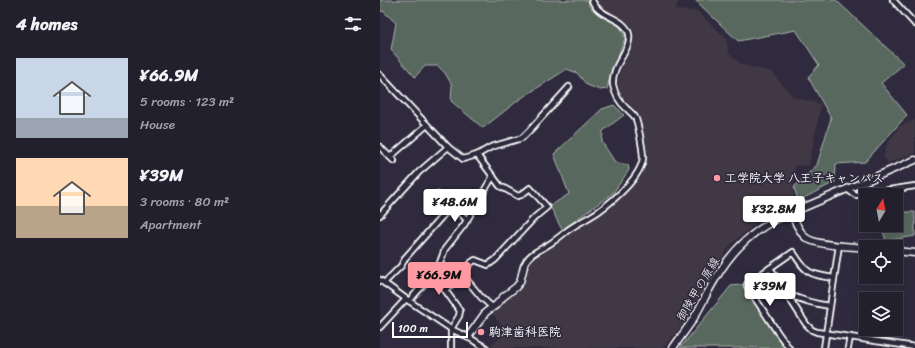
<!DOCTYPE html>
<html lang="en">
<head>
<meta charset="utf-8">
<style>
  :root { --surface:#23202e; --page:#2f2d3a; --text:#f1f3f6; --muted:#a3a3aa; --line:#403e4a; --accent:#ff9aa2 }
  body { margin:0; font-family:Sriracha,"Klee One",sans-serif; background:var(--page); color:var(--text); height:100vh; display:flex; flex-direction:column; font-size:15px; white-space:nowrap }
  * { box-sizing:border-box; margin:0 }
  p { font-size:13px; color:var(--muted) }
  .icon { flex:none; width:22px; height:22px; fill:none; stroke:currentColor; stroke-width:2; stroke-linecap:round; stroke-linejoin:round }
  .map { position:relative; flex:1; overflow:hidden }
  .panel { display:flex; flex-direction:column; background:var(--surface); width:380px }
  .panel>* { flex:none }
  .needle { width:26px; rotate:10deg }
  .buttons { position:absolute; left:479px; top:188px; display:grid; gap:8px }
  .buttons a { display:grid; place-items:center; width:44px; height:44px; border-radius:0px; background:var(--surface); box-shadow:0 4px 16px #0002,0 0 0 1px var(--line); font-size:20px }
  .scale { position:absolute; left:12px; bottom:10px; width:76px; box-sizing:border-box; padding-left:4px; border:2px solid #fff; border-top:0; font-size:11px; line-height:14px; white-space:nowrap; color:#fff; -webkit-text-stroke:3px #2f2a3d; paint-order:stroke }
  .price { position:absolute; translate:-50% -34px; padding:0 9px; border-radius:4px; background:#fff; color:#222; font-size:13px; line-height:26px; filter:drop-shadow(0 1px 2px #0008) }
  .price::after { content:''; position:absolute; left:50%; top:24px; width:12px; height:9px; margin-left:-6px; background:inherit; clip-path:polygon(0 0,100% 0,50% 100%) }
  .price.active { background:var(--accent); color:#111 }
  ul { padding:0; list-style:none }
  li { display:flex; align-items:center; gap:12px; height:100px; padding:0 16px }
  li span { display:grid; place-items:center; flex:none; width:112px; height:80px; border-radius:0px; color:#555 }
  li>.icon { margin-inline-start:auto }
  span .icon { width:48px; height:48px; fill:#fffc; stroke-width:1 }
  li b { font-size:17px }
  h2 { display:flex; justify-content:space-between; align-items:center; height:48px; padding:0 16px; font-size:17px }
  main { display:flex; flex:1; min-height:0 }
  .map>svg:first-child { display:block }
</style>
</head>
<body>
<main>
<section class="panel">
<h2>4 homes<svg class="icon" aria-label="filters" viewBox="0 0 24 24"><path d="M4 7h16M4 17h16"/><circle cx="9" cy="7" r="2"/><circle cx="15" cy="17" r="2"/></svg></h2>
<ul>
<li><span style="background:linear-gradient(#c9d6e8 75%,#9aa5b1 0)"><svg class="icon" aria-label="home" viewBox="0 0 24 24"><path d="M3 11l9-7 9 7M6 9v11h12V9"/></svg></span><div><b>¥66.9M</b><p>5 rooms · 123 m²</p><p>House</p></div></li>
<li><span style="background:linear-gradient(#ffd9b3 60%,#b9a48a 0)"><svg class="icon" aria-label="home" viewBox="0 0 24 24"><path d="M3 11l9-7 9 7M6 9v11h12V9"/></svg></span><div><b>¥39M</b><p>3 rooms · 80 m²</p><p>Apartment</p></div></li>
</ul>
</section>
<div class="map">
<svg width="535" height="348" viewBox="0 0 535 348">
  <rect width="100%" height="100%" fill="#2f2a3d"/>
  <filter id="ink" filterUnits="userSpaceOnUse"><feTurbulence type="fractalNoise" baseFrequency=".025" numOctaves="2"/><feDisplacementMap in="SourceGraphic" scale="8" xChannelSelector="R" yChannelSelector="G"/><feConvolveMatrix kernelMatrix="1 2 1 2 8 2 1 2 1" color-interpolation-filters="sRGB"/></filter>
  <g filter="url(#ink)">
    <g fill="#413845">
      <path d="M 217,0 L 299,0 L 295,10 L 317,11 L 346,38 L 349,53 L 362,65 L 392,72 L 413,97 L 441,104 L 429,165 L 415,166 L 412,187 L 415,201 L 384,216 L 350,245 L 331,276 L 309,316 L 283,348 L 115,348 L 111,345 L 126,333 L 111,311 L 120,308 L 127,299 L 139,291 L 144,283 L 148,264 L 151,259 L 158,254 L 172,247 L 191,233 L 223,213 L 255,184 L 263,171 L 267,161 L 266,149 L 260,116 L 254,108 L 246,102 L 240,94 L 238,82 L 242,65 L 252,47 L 254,39 L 254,31 L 249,24 L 224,10 L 219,4 Z"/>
      <path d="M 535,120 L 535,153 L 508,163 L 504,157 L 506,146 L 520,126 Z"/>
    </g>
    <g fill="#59685e" stroke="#acb4ae">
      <path d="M 0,0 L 208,0 L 209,6 L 221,16 L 240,26 L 245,38 L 230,77 L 227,89 L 220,90 L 207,85 L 197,73 L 187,69 L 140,99 L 103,128 L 71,101 L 72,85 L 65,73 L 58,66 L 45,66 L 35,77 L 11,50 L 16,23 L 3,11 L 0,12 Z"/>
      <path d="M 315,0 L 456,0 L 524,64 L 501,83 L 527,115 L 485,162 L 456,164 L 455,182 L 418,201 L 414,187 L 437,165 L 451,118 L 428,77 L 439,65 L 416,30 L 358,41 Z"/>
      <path d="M 234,105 L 244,115 L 223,131 L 222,142 L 235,162 L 248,165 L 249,170 L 233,193 L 182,230 L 170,206 L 189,194 L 174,154 L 222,109 Z"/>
      <path d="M 522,212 L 535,212 L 535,236 L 506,241 L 501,225 L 516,225 L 516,215 Z"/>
      <path d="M 367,284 L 409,348 L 300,348 L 351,286 Z"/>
    </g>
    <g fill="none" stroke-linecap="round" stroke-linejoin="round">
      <defs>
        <g id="street">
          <path d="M 513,0 L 535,24"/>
          <path d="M 0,75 L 68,147 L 83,159 L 97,155 L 120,186 L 138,196 L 141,195 L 150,188 L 167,207 L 155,217 L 115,260 L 108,265 L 95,260 L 92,262 L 78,279 L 65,290"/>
          <path d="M 0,147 L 14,161"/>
          <path d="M 97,155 L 111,147 L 142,138 L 150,130 L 189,87"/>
          <path d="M 10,157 L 47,125"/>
          <path d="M 467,189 L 471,192 L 476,195 L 535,186"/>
          <path d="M 58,195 L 69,201 L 87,220"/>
          <path d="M 0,215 L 39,172 L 68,147"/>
          <path d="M 144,266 C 148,253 161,250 171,243 C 177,239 182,235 188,230 C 198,223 209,218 219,211 C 234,200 261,177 263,158 C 263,151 258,122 255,117 C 252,113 249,111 246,108 C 239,102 235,94 233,85 C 231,64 252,50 249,34 C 245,17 218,18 212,0"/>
          <path d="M 390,268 L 426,324 L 432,330 L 437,332 L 535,347"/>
          <path d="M 82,274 L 101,297 L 112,307"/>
          <path d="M 53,278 L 58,268 L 65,249 L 84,225 L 113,176"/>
          <path d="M 0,280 L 29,301 L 71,329 L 88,337 L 106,348"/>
          <path d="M 4,283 L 21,266 L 26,257 L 72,205"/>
          <path d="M 408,294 C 423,301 434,304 450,306"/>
          <path d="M 29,301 L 44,284 L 53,278 L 65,290 L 80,311 L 79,316 L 71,329 L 71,348"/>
          <path d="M 0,327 L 26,299"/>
          <path d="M 409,348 L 398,333 L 367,286 L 367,284 L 413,252 C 427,274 428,274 454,278"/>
          <path d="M 444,348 L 459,245"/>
          <path d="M 468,348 L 470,337"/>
        </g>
        <g id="secondary">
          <path d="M 411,213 C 415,221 418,230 425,237 C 435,246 471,246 486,248"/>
          <path d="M 516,251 L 535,253"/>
          <path d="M 88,337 L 106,312 L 116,305 L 123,297 L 136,287 L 140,282 L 144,266"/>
          <path d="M 293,348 C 299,339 306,330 312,321 C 321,307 327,292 336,278 C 351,252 372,231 399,218 L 535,160"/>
        </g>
      </defs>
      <use href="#street" stroke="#fff" stroke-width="8"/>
      <use href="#secondary" stroke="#fff" stroke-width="9"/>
      <use href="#street" stroke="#2f2a3d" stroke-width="4.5"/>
      <use href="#secondary" stroke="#2f2a3d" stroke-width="6"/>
    </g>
  </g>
  <g fill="#ff9aa2" stroke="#2f2a3d" stroke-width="1.5">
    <circle cx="337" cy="178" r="4"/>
    <circle cx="101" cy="332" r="4"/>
  </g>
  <g text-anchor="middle" stroke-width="3.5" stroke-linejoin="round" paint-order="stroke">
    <g font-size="12" font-weight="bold" fill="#fff" stroke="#2f2a3d" text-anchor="start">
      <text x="345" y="182">工学院大学 八王子キャンパス</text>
      <text x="109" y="336">駒津歯科医院</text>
    </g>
    <g font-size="12" fill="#fff" stroke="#2f2a3d">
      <text transform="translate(318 289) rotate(-59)" y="4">御陵甲の原線</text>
    </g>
  </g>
</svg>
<div class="buttons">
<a><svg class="needle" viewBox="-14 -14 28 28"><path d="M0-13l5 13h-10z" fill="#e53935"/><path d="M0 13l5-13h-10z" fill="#a3a3aa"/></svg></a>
<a><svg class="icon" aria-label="locate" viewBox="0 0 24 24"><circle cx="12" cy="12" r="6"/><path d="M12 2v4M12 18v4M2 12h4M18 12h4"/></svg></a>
<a><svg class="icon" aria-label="layers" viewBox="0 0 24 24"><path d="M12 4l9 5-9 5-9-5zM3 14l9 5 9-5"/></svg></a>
</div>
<div class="scale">100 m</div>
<b class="price" style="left:75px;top:223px">¥48.6M</b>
<b class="price" style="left:394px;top:230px">¥32.8M</b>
<b class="price active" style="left:59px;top:296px">¥66.9M</b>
<b class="price" style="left:390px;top:307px">¥39M</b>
</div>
</main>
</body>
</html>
